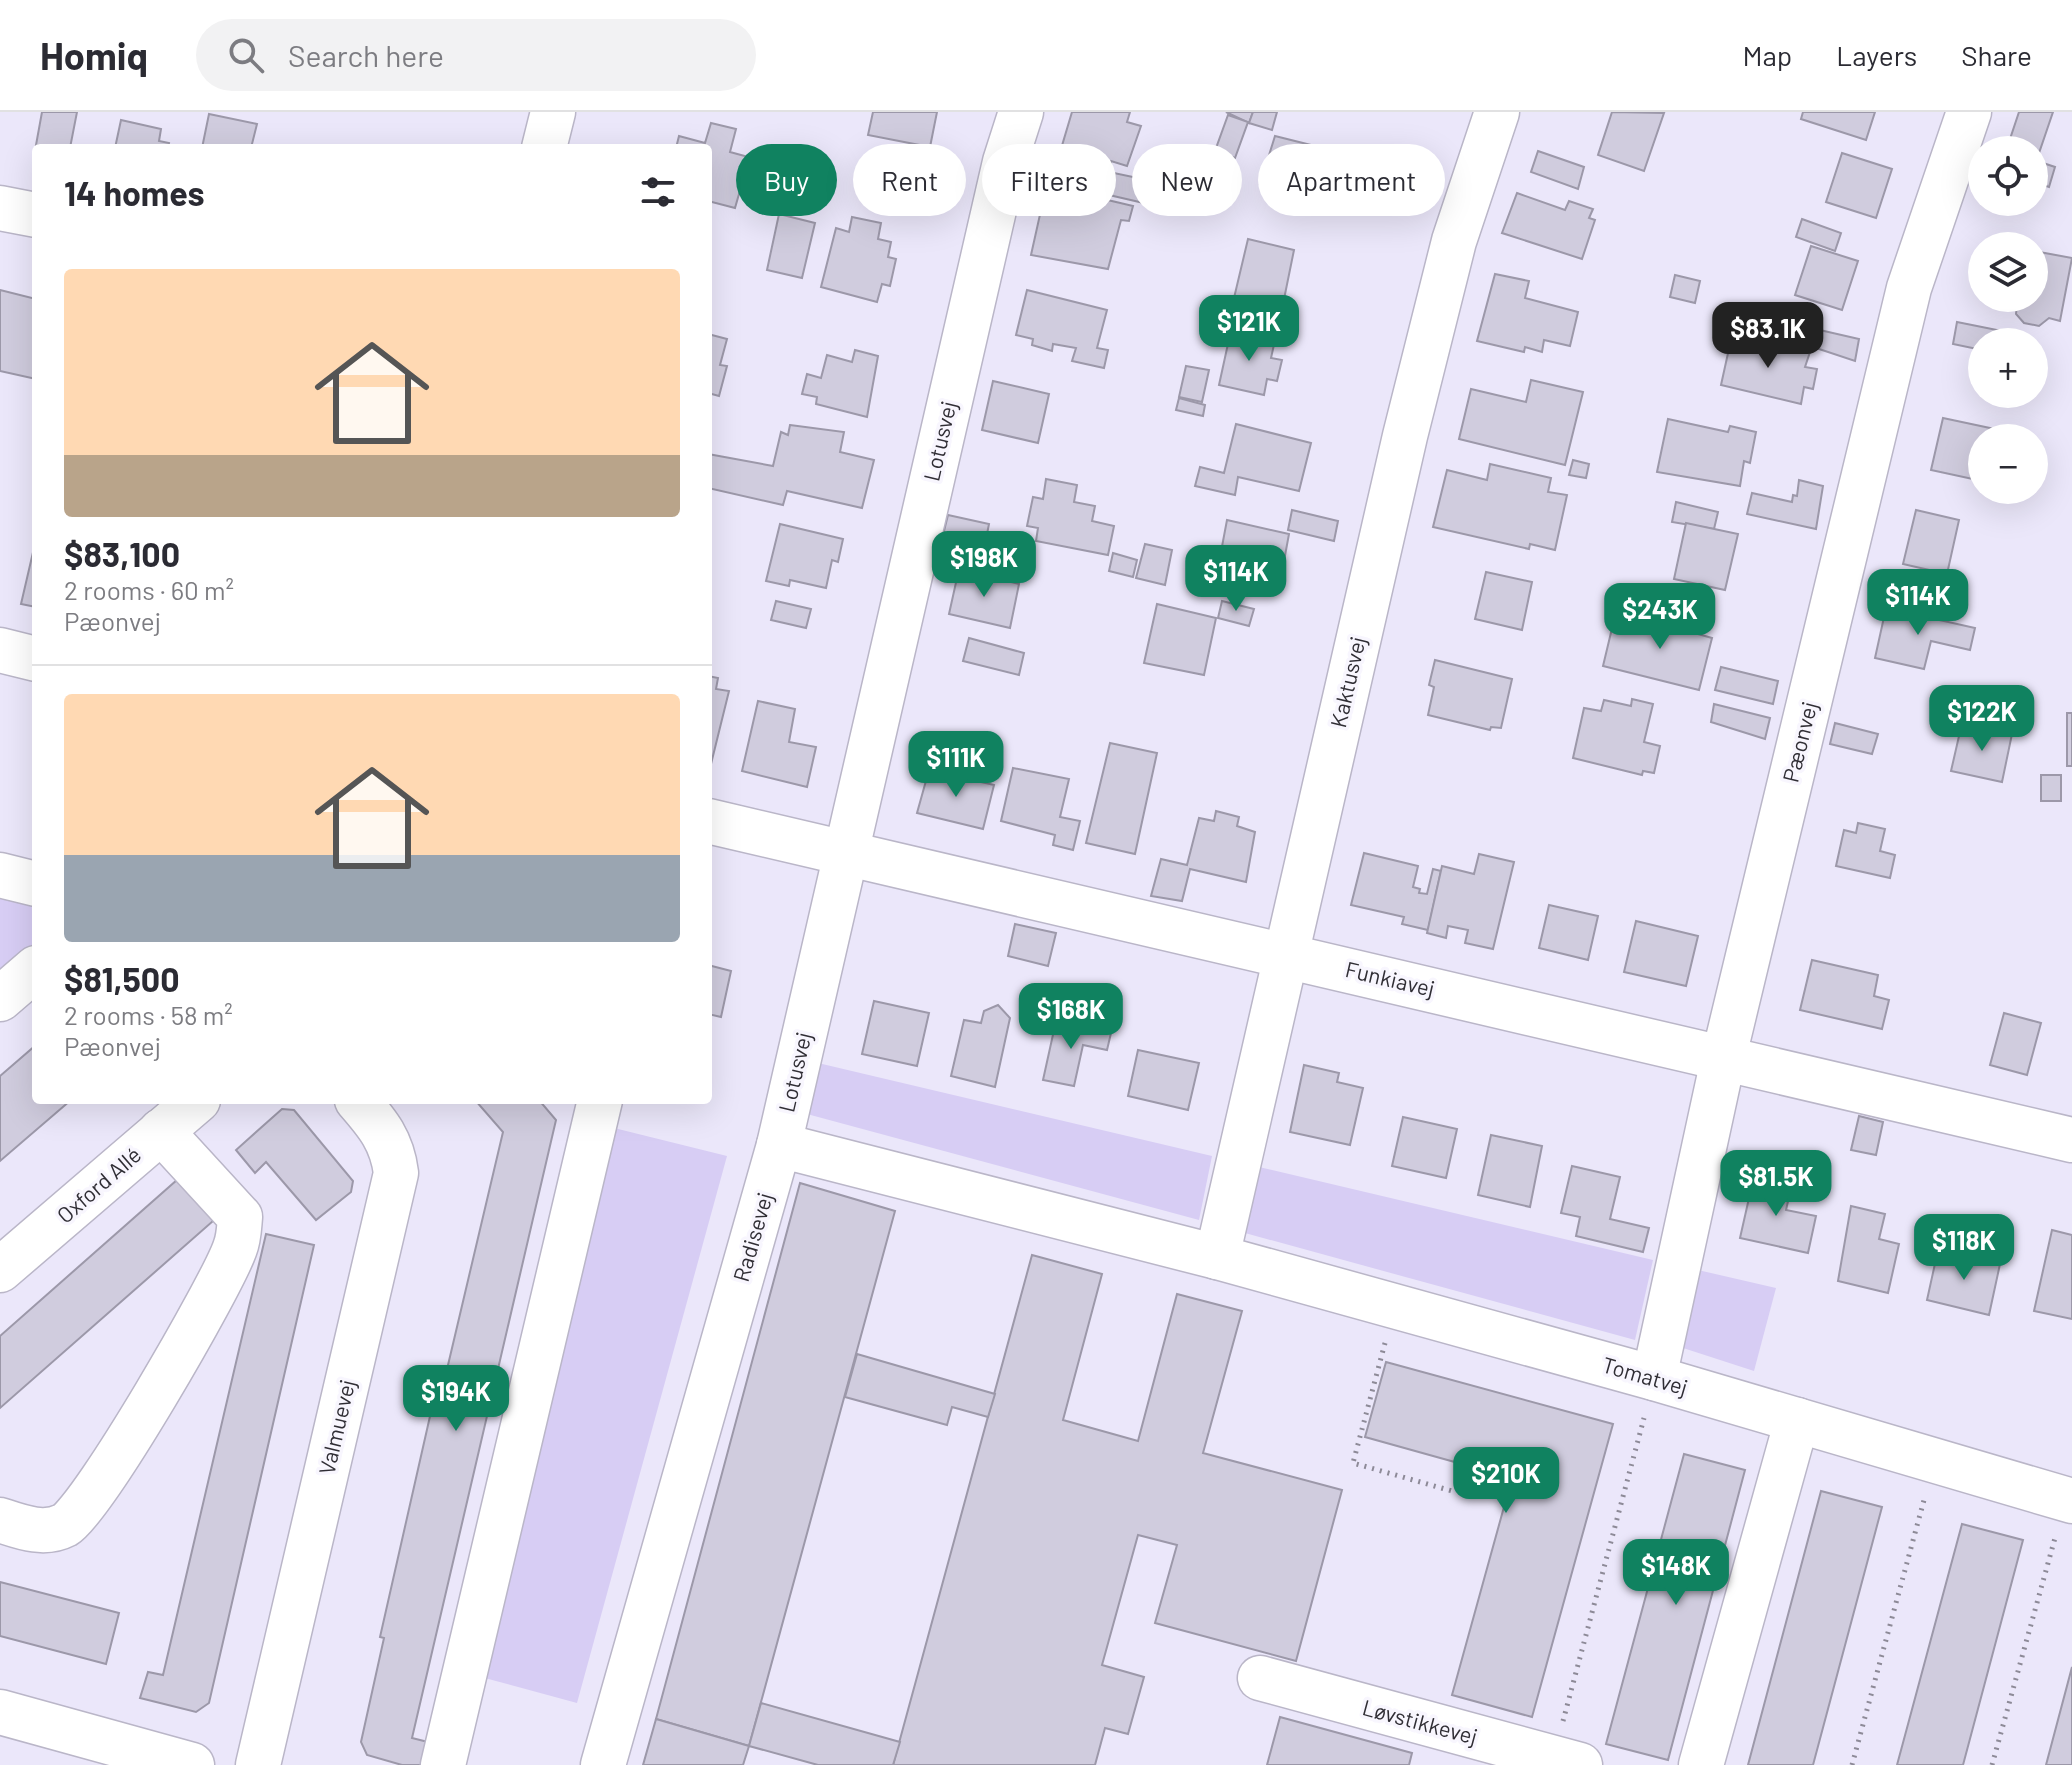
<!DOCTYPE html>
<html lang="en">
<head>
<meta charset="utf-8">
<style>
  :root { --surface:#fff; --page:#f2f2f3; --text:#2b2b33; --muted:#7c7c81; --line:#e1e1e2; --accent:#108260 }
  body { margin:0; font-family:Barlow,sans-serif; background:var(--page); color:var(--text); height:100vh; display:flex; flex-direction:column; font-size:30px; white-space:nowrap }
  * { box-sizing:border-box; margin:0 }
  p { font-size:26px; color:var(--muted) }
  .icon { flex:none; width:44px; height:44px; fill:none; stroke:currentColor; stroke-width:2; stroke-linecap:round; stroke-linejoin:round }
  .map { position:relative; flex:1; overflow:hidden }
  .sheet { position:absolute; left:32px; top:32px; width:680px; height:960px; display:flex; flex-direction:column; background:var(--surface); border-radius:8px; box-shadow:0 8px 32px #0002 }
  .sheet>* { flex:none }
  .hud { position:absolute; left:736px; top:32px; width:760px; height:72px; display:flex; gap:16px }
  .controls { position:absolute; left:1968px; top:24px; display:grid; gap:16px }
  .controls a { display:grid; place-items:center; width:80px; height:80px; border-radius:50%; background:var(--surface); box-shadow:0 8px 32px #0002; font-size:40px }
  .price { position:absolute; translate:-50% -68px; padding:0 18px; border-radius:16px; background:var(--accent); color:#fff; font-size:26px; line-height:52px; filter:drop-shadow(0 2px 4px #0008) }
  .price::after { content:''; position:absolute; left:50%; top:48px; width:24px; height:18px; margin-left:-12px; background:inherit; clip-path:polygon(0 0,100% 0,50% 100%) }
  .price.selected { background:#222; color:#fff }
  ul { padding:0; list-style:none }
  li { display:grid; align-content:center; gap:16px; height:424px; padding:0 32px }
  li+li { border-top:2px solid var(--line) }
  li span { display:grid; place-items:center; height:248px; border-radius:8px; color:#555 }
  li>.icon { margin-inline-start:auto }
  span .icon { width:144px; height:144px; fill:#fffc; stroke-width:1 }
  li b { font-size:34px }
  h2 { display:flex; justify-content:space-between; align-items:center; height:96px; padding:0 32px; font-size:34px }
  .pill { padding:0 28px; border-radius:36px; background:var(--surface); box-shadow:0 8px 32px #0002; font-size:28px; line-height:72px }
  .pill.selected { background:var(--accent); color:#fff }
  header { display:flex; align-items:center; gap:48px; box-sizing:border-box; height:112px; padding:0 40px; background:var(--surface); border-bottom:2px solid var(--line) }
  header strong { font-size:38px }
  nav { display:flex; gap:44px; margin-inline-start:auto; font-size:28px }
  .search { width:560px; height:72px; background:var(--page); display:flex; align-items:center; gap:20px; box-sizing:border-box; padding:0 28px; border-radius:44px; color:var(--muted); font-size:30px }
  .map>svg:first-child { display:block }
</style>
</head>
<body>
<header>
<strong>Homiq</strong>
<div class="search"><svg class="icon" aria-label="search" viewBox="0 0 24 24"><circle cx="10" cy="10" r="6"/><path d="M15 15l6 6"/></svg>Search here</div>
<nav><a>Map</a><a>Layers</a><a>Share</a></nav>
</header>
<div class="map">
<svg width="2072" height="1653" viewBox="0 0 2072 1653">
  <rect width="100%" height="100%" fill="#ebe7fa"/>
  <g fill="#d7cdf4">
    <path d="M 0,777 L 36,788 L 36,844 L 0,875 Z"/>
    <path d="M 818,951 L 1212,1044 L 1199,1108 L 807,1002 Z"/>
    <path d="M 606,1014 L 727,1044 L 577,1591 L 481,1565 Z"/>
    <path d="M 1259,1055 L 1653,1148 L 1635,1228 L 1245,1121 Z"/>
    <path d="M 1698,1158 L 1776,1176 L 1754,1259 L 1680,1235 Z"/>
  </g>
  <g fill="#d0ccde" stroke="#9c98a9" stroke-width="2">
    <path d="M 42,0 L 77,0 L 70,36 L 36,33 Z"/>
    <path d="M 873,0 L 937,0 L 930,35 L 868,23 Z"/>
    <path d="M 1072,0 L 1130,0 L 1127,10 L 1141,14 L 1127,54 L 1111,49 L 1109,60 L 1152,69 L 1148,92 L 1070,74 L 1078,44 L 1061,37 Z"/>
    <path d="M 1226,0 L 1253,0 L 1249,11 Z"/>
    <path d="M 1253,0 L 1277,0 L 1272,18 L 1249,11 Z"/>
    <path d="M 1612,0 L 1664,1 L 1644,59 L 1598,43 Z"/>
    <path d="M 1803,0 L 1875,0 L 1866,28 L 1801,7 Z"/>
    <path d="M 2019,0 L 2053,0 L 2038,44 L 2034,38 L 2008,33 Z"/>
    <path d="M 209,2 L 257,12 L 251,36 L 202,36 Z"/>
    <path d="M 1228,3 L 1248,10 L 1235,46 L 1215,39 Z"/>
    <path d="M 121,8 L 161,17 L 159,29 L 169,31 L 168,36 L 115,36 Z"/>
    <path d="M 711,11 L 736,17 L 730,40 L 767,50 L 761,73 L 743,68 L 735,96 L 708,89 L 708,36 L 676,36 L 679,24 L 705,31 Z"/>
    <path d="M 1275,24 L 1319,35 L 1314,54 L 1336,61 L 1329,88 L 1306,82 L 1305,86 L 1260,72 Z"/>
    <path d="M 1538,39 L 1584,55 L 1578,77 L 1531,60 Z"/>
    <path d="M 1842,41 L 1892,57 L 1876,106 L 1826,90 Z"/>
    <path d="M 2034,48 L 2055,55 L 2049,75 L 2034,70 Z"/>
    <path d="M 1061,77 L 1133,94 L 1129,109 L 1121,108 L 1108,157 L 1031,143 L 1043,89 L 1057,91 Z"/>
    <path d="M 1517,81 L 1565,98 L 1569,89 L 1593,97 L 1589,106 L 1595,108 L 1582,147 L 1502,121 Z"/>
    <path d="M 779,102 L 815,111 L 802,166 L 767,158 Z"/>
    <path d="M 852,105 L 881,111 L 878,127 L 891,130 L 888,145 L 896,147 L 890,174 L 882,172 L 877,190 L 821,175 L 836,116 L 849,120 Z"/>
    <path d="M 1802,107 L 1841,121 L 1835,139 L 1796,125 Z"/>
    <path d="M 1248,127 L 1294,138 L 1282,197 L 1234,186 Z"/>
    <path d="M 1811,134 L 1858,149 L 1842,198 L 1795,183 Z"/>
    <path d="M 2034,139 L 2072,146 L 2060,209 L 2049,206 L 2039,214 L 2024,211 L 2016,202 L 2017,192 L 2007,190 L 2008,186 L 2034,186 Z"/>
    <path d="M 1495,162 L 1529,169 L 1525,186 L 1578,200 L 1570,234 L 1544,228 L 1542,240 L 1525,235 L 1524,240 L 1477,229 Z"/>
    <path d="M 1675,163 L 1700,169 L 1695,191 L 1670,185 Z"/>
    <path d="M 0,178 L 36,187 L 36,267 L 0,259 Z"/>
    <path d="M 1027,178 L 1107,198 L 1097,236 L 1108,238 L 1104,256 L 1072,249 L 1076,236 L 1053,232 L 1052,239 L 1032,233 L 1033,227 L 1016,223 Z"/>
    <path d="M 1957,210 L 2017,222 L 2016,230 L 1982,230 L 1982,238 L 1953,232 Z"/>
    <path d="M 1798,213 L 1859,227 L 1855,249 L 1795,229 Z"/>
    <path d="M 1231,218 L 1275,228 L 1271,246 L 1282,248 L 1277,269 L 1267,267 L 1264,283 L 1219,273 Z"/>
    <path d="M 708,222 L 727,227 L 720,253 L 727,254 L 719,284 L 708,281 Z"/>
    <path d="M 1732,223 L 1810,240 L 1805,255 L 1817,257 L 1813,277 L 1804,275 L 1801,292 L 1721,273 Z"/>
    <path d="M 855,238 L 878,244 L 867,305 L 816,292 L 817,285 L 802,282 L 807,262 L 821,266 L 827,243 L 852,250 Z"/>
    <path d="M 1186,254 L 1209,258 L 1202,290 L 1179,285 Z"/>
    <path d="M 1531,268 L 1583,280 L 1565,353 L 1459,327 L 1471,277 L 1526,290 Z"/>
    <path d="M 993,269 L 1049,282 L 1038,331 L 982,318 Z"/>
    <path d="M 1179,286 L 1205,293 L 1203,304 L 1176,298 Z"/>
    <path d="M 1943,306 L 2023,323 L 2022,326 L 1982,326 L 1982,369 L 1931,358 Z"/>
    <path d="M 1668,307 L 1728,320 L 1730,314 L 1756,320 L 1750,351 L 1744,349 L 1740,374 L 1657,360 Z"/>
    <path d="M 1236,312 L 1311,331 L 1299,379 L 1238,365 L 1235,383 L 1195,374 L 1200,355 L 1224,361 Z"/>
    <path d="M 790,313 L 844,320 L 840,340 L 874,348 L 862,396 L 787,379 L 783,393 L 708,376 L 708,342 L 773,354 L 781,320 L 788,323 Z"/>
    <path d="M 1573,348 L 1589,352 L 1586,366 L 1569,363 Z"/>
    <path d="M 1490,352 L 1551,366 L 1548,380 L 1567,383 L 1555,438 L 1530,432 L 1529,437 L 1433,415 L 1447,358 L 1487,368 Z"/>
    <path d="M 1046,367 L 1077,373 L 1074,390 L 1095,394 L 1092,409 L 1114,414 L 1108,443 L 1036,429 L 1038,416 L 1027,414 L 1033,385 L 1043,387 Z"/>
    <path d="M 1799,368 L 1823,374 L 1816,417 L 1747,402 L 1752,381 L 1792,390 L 1793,383 L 1797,384 Z"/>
    <path d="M 1676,390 L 1718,400 L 1714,417 L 1672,410 Z"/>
    <path d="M 1292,398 L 1338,409 L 1334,429 L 1288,418 Z"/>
    <path d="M 1916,398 L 1959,408 L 1947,462 L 1903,452 Z"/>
    <path d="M 948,403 L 989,412 L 985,432 L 943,423 Z"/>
    <path d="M 1227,408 L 1289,422 L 1279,476 L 1217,461 Z"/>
    <path d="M 1686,411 L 1738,422 L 1725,478 L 1674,467 Z"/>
    <path d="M 780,412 L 843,427 L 838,450 L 832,448 L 826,476 L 790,468 L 789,474 L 766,469 Z"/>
    <path d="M 941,430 L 979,438 L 976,455 L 937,448 Z"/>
    <path d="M 1145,432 L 1172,438 L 1165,473 L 1136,466 Z"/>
    <path d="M 34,436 L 36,437 L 36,495 L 21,492 Z"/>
    <path d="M 1113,441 L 1137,448 L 1133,465 L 1109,459 Z"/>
    <path d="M 959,457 L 1019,472 L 1010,516 L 949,502 Z"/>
    <path d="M 1486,460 L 1532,470 L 1522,518 L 1475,507 Z"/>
    <path d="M 776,489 L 811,497 L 806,516 L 771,508 Z"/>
    <path d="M 1222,489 L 1254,497 L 1249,514 L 1218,506 Z"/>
    <path d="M 1157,492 L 1216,506 L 1204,563 L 1144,551 Z"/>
    <path d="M 1886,496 L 1975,516 L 1970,538 L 1931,529 L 1924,557 L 1875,546 Z"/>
    <path d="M 1667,498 L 1695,505 L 1691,520 L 1712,526 L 1699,578 L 1603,554 L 1614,508 L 1662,520 Z"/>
    <path d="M 969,526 L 1024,541 L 1019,563 L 963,549 Z"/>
    <path d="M 1435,548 L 1512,567 L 1501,616 L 1491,615 L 1490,618 L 1428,603 L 1434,575 L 1429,573 Z"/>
    <path d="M 1721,555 L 1778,569 L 1773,592 L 1715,578 Z"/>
    <path d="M 708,564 L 718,566 L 716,577 L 729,579 L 711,652 Z"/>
    <path d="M 1632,587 L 1653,592 L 1644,630 L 1660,634 L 1654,661 L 1643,659 L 1642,663 L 1573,646 L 1584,596 L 1601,599 L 1604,588 L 1631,594 Z"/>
    <path d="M 758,589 L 795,597 L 789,630 L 816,635 L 807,675 L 742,659 Z"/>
    <path d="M 1714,592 L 1770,606 L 1765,627 L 1711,610 Z"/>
    <rect x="2067" y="601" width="5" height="53"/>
    <path d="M 1835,611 L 1878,622 L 1872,642 L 1830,632 Z"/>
    <path d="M 1962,611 L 2012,622 L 2002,670 L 1951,659 Z"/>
    <path d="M 1110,631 L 1157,641 L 1135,742 L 1086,731 Z"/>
    <path d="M 1013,656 L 1069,667 L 1060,705 L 1080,709 L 1073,738 L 1053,733 L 1055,723 L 1001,709 Z"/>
    <path d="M 929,658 L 994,673 L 983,717 L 917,701 Z"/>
    <rect x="2041" y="663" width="20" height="26"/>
    <path d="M 1216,699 L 1239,705 L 1237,714 L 1255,720 L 1246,770 L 1190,757 L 1182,789 L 1151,784 L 1161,747 L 1187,753 L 1199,706 L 1214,709 Z"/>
    <path d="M 1858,711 L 1885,717 L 1880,739 L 1895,743 L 1890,766 L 1836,754 L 1844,718 L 1856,721 Z"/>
    <path d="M 1364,741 L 1418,754 L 1413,775 L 1420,777 L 1419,781 L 1427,782 L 1433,757 L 1441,759 L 1428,818 L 1402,812 L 1404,805 L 1351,793 Z"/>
    <path d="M 1479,742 L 1514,750 L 1493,837 L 1465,831 L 1468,818 L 1448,814 L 1446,826 L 1427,821 L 1442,754 L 1474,762 Z"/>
    <path d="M 1549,793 L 1598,804 L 1588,848 L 1539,836 Z"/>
    <path d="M 1636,809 L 1698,824 L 1686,874 L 1624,860 Z"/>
    <path d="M 1015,812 L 1056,821 L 1048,854 L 1008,844 Z"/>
    <path d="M 1812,848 L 1878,863 L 1874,884 L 1889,888 L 1882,917 L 1800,898 Z"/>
    <path d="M 708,853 L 731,859 L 721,905 L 708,902 Z"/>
    <path d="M 874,889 L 929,901 L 917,954 L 862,942 Z"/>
    <path d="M 998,893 L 1010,906 L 995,975 L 951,964 L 964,908 L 981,911 L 984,899 Z"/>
    <path d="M 2004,901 L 2041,911 L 2027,963 L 1990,953 Z"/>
    <path d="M 1056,909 L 1111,921 L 1107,938 L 1083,933 L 1074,974 L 1043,968 Z"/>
    <path d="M 36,933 L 36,988 L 71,988 L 0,1049 L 0,964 Z"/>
    <path d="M 1138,938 L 1199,951 L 1188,998 L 1128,984 Z"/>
    <path d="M 1304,953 L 1339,961 L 1337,970 L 1363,976 L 1350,1033 L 1290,1020 Z"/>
    <path d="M 475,988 L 539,988 L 556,1008 L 412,1626 L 428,1630 L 422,1653 L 402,1653 L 367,1643 L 361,1630 L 384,1526 L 380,1525 L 438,1269 L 444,1270 L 503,1020 Z"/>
    <path d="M 282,997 L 294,998 L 353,1069 L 351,1080 L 316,1108 L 266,1050 L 255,1061 L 236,1038 Z"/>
    <path d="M 1859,1004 L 1883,1010 L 1876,1043 L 1851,1038 Z"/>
    <path d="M 1403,1005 L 1457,1017 L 1446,1066 L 1392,1054 Z"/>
    <path d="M 1491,1023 L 1542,1034 L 1530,1095 L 1478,1083 Z"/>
    <path d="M 1572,1054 L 1620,1065 L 1610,1107 L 1649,1116 L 1643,1140 L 1576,1124 L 1580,1105 L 1561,1101 Z"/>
    <path d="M 186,1060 L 221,1102 L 0,1296 L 0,1224 Z"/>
    <path d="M 1754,1064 L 1792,1072 L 1786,1098 L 1816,1104 L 1808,1141 L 1740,1126 Z"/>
    <path d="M 800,1071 L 895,1099 L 749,1634 L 656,1607 Z"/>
    <path d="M 1851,1094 L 1885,1102 L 1879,1127 L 1899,1132 L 1888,1181 L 1838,1169 Z"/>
    <path d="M 2052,1118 L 2072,1123 L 2072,1207 L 2034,1199 Z"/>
    <path d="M 266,1122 L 314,1133 L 209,1591 L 196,1600 L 140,1586 L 148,1560 L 163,1563 Z"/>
    <path d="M 1938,1138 L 2000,1152 L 1989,1203 L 1927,1188 Z"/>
    <path d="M 1032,1143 L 1102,1162 L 1063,1308 L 1138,1329 L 1177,1182 L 1242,1199 L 1203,1341 L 1342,1378 L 1296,1549 L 1155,1511 L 1177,1433 L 1138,1423 L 1102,1553 L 1144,1565 L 1128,1622 L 1105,1616 L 1095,1653 L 893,1653 Z"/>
    <path d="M 857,1242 L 995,1282 L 988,1305 L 952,1295 L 947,1313 L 845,1285 Z"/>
    <path d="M 1386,1250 L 1613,1312 L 1532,1605 L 1452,1583 L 1512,1366 L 1365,1325 Z"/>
    <path d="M 1684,1342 L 1745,1358 L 1668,1648 L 1606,1632 Z"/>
    <path d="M 1821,1379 L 1882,1395 L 1813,1653 L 1748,1653 Z"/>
    <path d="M 1962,1412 L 2023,1428 L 1963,1653 L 1897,1653 Z"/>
    <path d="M 0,1470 L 119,1501 L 106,1552 L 0,1524 Z"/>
    <path d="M 2072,1555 L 2072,1653 L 2046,1653 Z"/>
    <path d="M 761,1591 L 900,1630 L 893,1653 L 818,1653 L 749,1634 Z"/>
    <path d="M 1280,1605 L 1412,1641 L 1409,1653 L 1267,1653 Z"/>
    <path d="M 656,1607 L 749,1634 L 743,1653 L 643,1653 Z"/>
  </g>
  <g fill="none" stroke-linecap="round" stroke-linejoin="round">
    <defs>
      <g id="minor">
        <path d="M 544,36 L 553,0"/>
        <path d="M 0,96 L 36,103"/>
        <path d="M 0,538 L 36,547"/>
        <path d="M 708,709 L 2072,1028"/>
        <path d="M 0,763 L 36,772"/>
        <path d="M 0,887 L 36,856"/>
        <path d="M 779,1033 L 1005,50 L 1021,0"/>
        <path d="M 1217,1145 L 1405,324 L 1454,129 L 1497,0"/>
        <path d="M 0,1158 L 198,988"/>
        <path d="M 1654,1266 L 1723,948 L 1909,176 L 1969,0"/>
        <path d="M 0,1408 C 21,1415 44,1424 65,1413 C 93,1397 222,1174 235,1136 C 239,1126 239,1116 240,1105 L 161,1019"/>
        <path d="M 1260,1566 L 1580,1653"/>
        <path d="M 0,1600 L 192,1653"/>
        <path d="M 258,1653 L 396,1061 C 392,1029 378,1012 357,988"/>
        <path d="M 443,1653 L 600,988"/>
        <path d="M 603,1653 L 779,1033 L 1217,1145 L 1654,1266 L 2072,1389"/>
        <path d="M 1701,1653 L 1797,1308"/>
      </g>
    </defs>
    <use href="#minor" stroke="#bab6c8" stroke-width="47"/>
    <g stroke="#8d8a97" stroke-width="5" stroke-dasharray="2 6" stroke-linecap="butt">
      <path d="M 1385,1231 L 1353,1351 L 1452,1379"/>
      <path d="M 1563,1609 L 1644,1306"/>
      <path d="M 1852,1653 L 1924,1388"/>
      <path d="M 1992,1653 L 2055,1426"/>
    </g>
    <use href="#minor" stroke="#fff" stroke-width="44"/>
  </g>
  <g text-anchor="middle" stroke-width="7" stroke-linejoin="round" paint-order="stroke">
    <g font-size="22" fill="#302e35" stroke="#f8f6fe">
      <text transform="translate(940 329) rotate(-77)" y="8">Lotusvej</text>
      <text transform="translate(1348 570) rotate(-77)" y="8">Kaktusvej</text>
      <text transform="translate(1800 630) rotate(-76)" y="8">Pæonvej</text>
      <text transform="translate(1390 867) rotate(13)" y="8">Funkiavej</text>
      <text transform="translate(795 960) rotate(-77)" y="8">Lotusvej</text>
      <text transform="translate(99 1073) rotate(-41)" y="8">Oxford Allé</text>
      <text transform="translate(753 1125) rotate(-74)" y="8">Radisevej</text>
      <text transform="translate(1645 1264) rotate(16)" y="8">Tomatvej</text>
      <text transform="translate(337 1315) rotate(-77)" y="8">Valmuevej</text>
      <text transform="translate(1420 1610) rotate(15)" y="8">Løvstikkevej</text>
    </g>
  </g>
</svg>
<div class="controls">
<a><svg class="icon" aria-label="locate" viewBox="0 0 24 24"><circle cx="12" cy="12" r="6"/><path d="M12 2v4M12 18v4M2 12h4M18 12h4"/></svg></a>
<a><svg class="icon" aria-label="layers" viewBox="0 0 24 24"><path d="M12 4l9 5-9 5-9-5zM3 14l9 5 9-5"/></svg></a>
<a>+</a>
<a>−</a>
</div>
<b class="price" style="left:1249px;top:251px">$121K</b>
<b class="price selected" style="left:1768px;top:258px">$83.1K</b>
<b class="price" style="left:984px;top:487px">$198K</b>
<b class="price" style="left:1236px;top:501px">$114K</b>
<b class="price" style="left:1918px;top:525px">$114K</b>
<b class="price" style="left:1660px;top:539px">$243K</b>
<b class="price" style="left:1982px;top:641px">$122K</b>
<b class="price" style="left:956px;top:687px">$111K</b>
<b class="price" style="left:1071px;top:939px">$168K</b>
<b class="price" style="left:1776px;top:1106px">$81.5K</b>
<b class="price" style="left:1964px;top:1170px">$118K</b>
<b class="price" style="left:456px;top:1321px">$194K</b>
<b class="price" style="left:1506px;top:1403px">$210K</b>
<b class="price" style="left:1676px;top:1495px">$148K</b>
<div class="hud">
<a class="pill selected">Buy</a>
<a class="pill">Rent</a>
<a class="pill">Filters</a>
<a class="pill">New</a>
<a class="pill">Apartment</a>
</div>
<section class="sheet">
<h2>14 homes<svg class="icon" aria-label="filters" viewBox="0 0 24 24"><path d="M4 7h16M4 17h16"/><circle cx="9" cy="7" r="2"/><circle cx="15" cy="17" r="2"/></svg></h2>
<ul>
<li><span style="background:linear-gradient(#ffd9b3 75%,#b9a48a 0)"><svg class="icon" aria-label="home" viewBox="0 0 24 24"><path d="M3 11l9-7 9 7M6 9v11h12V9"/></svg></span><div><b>$83,100</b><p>2 rooms · 60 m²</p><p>Pæonvej</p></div></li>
<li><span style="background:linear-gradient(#ffd9b3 65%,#9aa5b1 0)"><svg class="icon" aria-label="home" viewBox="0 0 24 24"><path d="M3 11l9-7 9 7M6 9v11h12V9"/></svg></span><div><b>$81,500</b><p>2 rooms · 58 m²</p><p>Pæonvej</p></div></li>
</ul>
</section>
</div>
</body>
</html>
